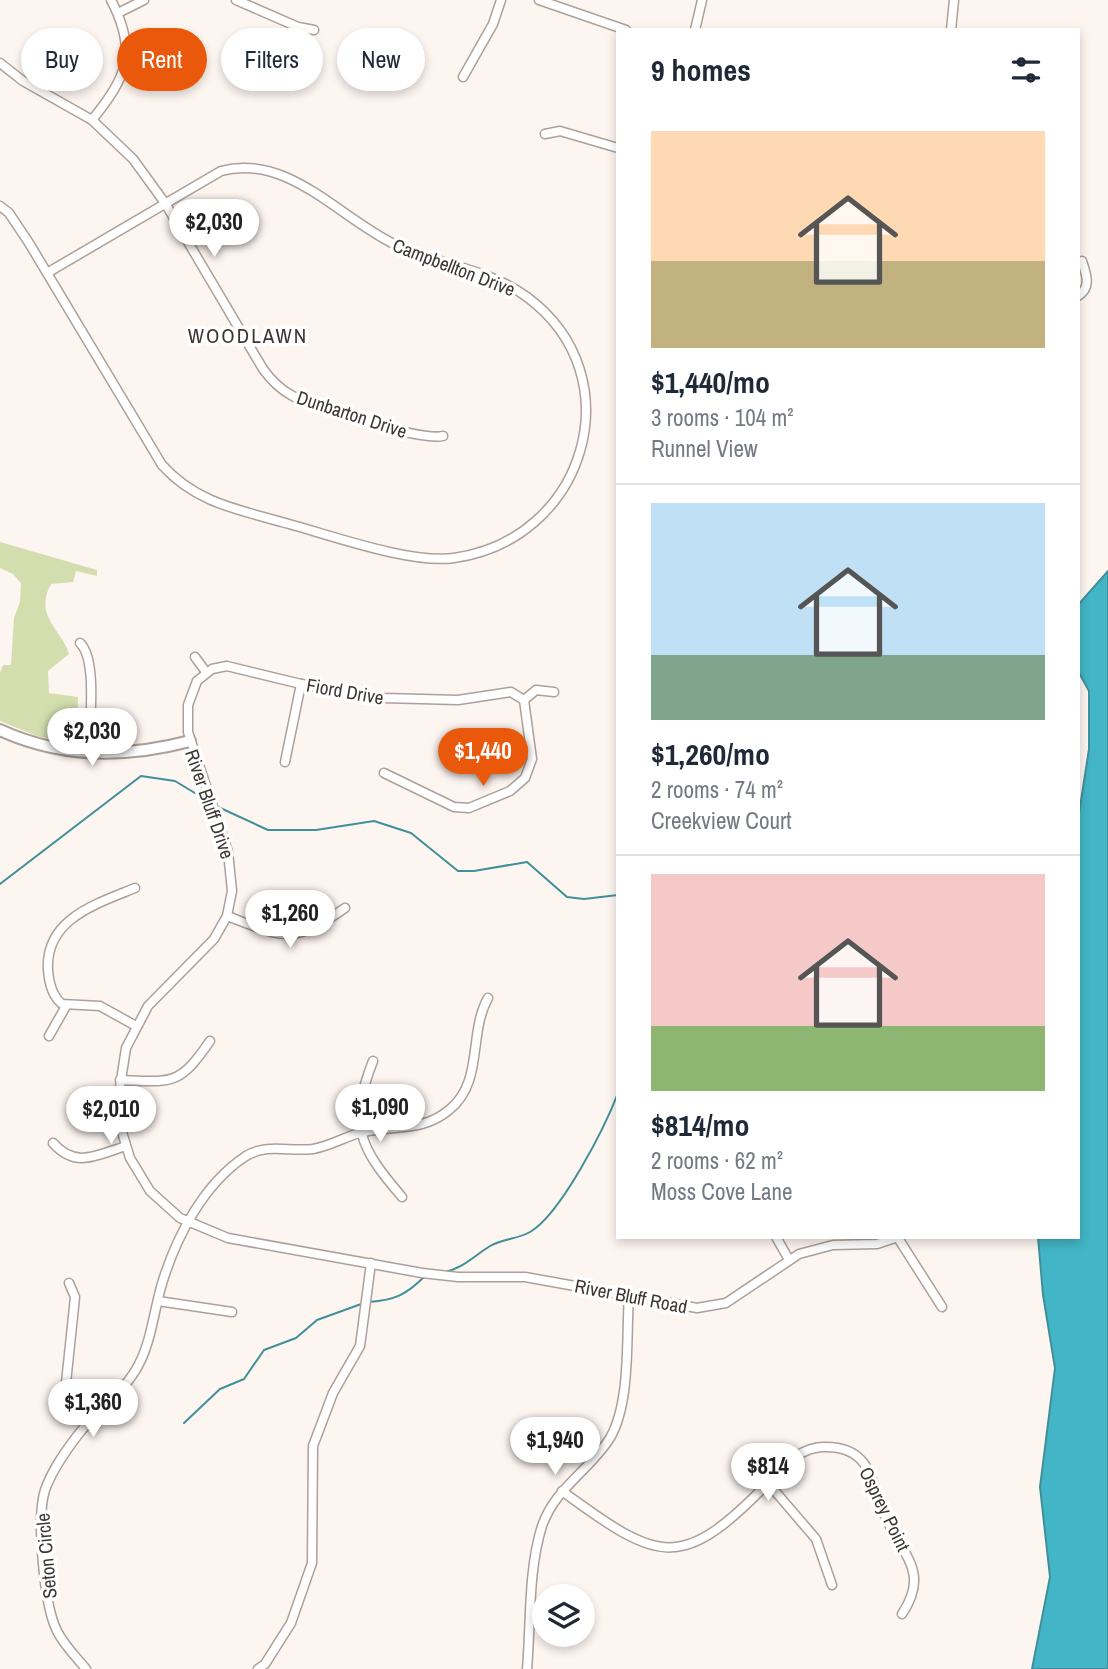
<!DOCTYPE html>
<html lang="en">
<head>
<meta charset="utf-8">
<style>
  :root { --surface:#fff; --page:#f6f6f7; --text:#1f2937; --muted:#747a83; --line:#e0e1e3; --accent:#ea580c }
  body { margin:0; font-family:"Archivo Narrow",sans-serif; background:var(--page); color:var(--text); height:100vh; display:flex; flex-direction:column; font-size:26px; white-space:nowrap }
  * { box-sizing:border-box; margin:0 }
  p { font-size:23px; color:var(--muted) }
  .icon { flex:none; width:38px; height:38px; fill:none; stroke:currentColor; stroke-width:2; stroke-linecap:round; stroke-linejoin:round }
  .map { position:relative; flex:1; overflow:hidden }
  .side { position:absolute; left:616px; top:28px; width:464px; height:1211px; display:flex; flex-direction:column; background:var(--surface); border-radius:0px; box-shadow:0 4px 10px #0003 }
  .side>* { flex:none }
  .banner { position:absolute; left:21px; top:28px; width:490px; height:63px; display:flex; gap:14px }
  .controls { position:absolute; left:532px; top:1584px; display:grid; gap:14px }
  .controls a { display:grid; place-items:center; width:63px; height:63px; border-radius:50%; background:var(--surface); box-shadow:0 4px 10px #0003; font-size:35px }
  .price { position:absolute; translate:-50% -60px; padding:0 16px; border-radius:24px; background:#fff; color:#222; font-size:23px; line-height:46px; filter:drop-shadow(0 2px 4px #0008) }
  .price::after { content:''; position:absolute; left:50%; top:42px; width:21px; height:16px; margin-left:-10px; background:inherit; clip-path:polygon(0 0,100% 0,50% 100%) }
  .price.selected { background:var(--accent); color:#fff }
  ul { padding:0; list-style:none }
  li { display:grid; align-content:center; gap:14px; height:371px; padding:0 35px }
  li+li { border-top:2px solid var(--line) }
  li span { display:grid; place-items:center; height:217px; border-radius:0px; color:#555 }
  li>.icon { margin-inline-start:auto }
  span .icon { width:126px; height:126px; fill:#fffc; stroke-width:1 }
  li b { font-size:30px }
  h2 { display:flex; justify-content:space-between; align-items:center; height:84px; padding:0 35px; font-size:30px }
  .pill { padding:0 24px; border-radius:32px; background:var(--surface); box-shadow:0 4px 10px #0003; font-size:24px; line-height:63px }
  .pill.selected { background:var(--accent); color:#fff }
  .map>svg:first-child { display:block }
</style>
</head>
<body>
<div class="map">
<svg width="1108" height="1669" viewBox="0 0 1108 1669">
  <rect width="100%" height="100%" fill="#fdf5f0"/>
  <path fill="#d3ddae" d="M 0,542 L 97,570 L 97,576 L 76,571 L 73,582 L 51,584 C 33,616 63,631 69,654 L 48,671 L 49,693 L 78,697 L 77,735 L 70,743 L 37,736 L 0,721 L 0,673 L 3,665 L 11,665 L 14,618 L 20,602 L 21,583 L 13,574 L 0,568 Z"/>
  <path fill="#42b5c6" stroke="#408f9a" stroke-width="2" d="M 1108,571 L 1108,1669 L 1032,1669 L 1050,1577 L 1040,1487 L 1055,1368 L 1043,1295 L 1038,1237 L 1078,1237 L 1078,820 L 1089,749 L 1089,691 L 1078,671 L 1078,605 Z"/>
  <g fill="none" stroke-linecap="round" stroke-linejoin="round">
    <g stroke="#408f9a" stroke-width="2">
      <path d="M 216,806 L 268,830 L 316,830 L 374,821 L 411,833 L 458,871 L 474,871 L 527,862 L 567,897 L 584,899 L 618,895"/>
      <path d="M 0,884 L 141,776 L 175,781 L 208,801"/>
      <path d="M 444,1272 C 462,1269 474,1256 490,1246 C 502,1239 518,1239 530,1232 C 561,1214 605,1127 618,1093"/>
      <path d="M 369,1302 C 395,1300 406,1295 425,1276"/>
      <path d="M 184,1423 L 220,1389 L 244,1379 L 264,1350 L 296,1338 L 317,1320 L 364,1303"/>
    </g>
    <defs>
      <g id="street">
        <path d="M 236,0 L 298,27 L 314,30"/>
        <path d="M 539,0 L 626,30"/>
        <path d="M 118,13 L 144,0"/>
        <path d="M 695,30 L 702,0"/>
        <path d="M 951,30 L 954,0"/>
        <path d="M 0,63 L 23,81 L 92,120 L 133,159 L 165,203 L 263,369 C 271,380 280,389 291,395 C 312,408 421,441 443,436"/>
        <path d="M 463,77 L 493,24 L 501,0"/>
        <path d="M 92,120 C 127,77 138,52 111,0"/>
        <path d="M 545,134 L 560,131 L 618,148"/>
        <path d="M 0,206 L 9,213 L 29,243 L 162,465 C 197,504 241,510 289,524 C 333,536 411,564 454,558 C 585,540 635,377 527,297 C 488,268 437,265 394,244 C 337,216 287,153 221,171 L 47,273"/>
        <path d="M 1078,296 C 1092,287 1086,274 1082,261"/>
        <path d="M 80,643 C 98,660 89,727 89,753"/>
        <path d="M 195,657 L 206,672"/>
        <path d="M 524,700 L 511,692 L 458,700 L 384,698 L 301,684 L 227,666 L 212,669 L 197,681 L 188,705 L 188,732 L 228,852 L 232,891 L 227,916 L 214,939 L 148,1006 L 126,1048 L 119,1093 L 122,1132 L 130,1158 L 150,1191 L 180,1218 L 228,1238 L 422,1273 L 458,1277 L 525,1277 L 697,1308 L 726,1303 L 799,1254 L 833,1245 L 877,1244 L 898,1237"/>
        <path d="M 524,700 L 536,690 L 554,692"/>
        <path d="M 285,762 L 301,684"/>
        <path d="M 384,773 L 454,807 L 469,808 L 510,791 L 525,778 L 532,759 L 524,700"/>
        <path d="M 135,888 C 96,904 45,919 48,970 C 49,983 52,996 62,1004 L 100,1006 L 136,1026"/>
        <path d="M 227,916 C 285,938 292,945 345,908"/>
        <path d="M 49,1036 L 66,1006"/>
        <path d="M 373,1061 C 348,1125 359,1147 402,1197"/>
        <path d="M 120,1080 C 173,1082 179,1086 210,1041"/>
        <path d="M 53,1143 C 76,1169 97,1155 126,1146"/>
        <path d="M 776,1237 L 788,1258"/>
        <path d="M 898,1238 L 942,1307"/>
        <path d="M 69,1283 L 75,1297 L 66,1383 L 91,1418"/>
        <path d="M 158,1301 L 232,1312"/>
        <path d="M 768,1483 L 816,1539 L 832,1585"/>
        <path d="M 562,1491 C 661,1564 682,1572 771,1480 C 786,1465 799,1448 823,1447 C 873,1445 871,1485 886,1518 C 903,1556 930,1572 902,1614"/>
        <path d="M 86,1669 C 76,1657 64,1645 57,1631 C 44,1605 36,1518 45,1490 C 52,1470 65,1452 77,1436 C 96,1411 125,1392 139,1364 C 151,1341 154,1312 161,1287 C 175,1239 203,1184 246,1156 C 267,1143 290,1152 313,1149 C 331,1146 346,1136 363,1132 C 394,1125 423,1132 449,1110 C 484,1082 468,1034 488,998"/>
        <path d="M 258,1669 L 265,1664 L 291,1623 L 312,1563 L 313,1446 L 333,1393 L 360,1346 L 371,1263"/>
        <path d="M 527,1669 C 531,1623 528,1570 542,1526 C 555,1488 590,1470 610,1438 C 631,1402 626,1337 629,1296"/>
      </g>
      <path id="secondary" d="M 0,730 C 61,758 126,758 190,741"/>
    </defs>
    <use href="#street" stroke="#ada098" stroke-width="11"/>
    <use href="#secondary" stroke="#ada098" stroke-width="14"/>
    <use href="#street" stroke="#fff" stroke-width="8"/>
    <use href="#secondary" stroke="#fff" stroke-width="10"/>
  </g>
  <g text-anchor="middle" stroke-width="7" stroke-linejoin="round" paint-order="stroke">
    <g font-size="19" fill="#3d3734" stroke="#fff">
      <text transform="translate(454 267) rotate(21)" y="7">Campbellton Drive</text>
      <text transform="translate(352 414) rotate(18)" y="7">Dunbarton Drive</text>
      <text transform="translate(345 691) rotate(10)" y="7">Fiord Drive</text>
      <text transform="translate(210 804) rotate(71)" y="7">River Bluff Drive</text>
      <text transform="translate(631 1296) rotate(11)" y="7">River Bluff Road</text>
      <text transform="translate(885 1509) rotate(64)" y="7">Osprey Point</text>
      <text transform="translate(46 1556) rotate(-95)" y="7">Seton Circle</text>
    </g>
    <g font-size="21" letter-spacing="2" fill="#3d3734" stroke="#fff">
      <text x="248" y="343">WOODLAWN</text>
    </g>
  </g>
</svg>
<div class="controls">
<a><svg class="icon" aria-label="layers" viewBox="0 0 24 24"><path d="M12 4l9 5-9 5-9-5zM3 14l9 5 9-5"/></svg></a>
</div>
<b class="price" style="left:214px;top:259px">$2,030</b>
<b class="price" style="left:92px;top:768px">$2,030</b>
<b class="price selected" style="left:483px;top:788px">$1,440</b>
<b class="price" style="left:290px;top:950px">$1,260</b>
<b class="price" style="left:380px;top:1144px">$1,090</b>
<b class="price" style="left:111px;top:1146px">$2,010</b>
<b class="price" style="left:93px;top:1439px">$1,360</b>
<b class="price" style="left:555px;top:1477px">$1,940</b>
<b class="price" style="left:768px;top:1503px">$814</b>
<div class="banner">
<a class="pill">Buy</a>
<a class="pill selected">Rent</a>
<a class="pill">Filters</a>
<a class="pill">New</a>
</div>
<section class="side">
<h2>9 homes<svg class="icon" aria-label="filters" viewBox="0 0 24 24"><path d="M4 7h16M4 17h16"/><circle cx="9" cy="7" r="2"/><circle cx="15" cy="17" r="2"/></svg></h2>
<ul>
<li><span style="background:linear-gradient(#ffd9b3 60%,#c2b280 0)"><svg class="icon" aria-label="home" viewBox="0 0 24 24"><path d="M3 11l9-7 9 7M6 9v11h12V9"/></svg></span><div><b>$1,440/mo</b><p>3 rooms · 104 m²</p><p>Runnel View</p></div></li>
<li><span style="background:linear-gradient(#bfe0f5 70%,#7fa58c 0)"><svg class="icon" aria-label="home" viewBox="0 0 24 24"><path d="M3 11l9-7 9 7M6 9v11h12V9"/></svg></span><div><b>$1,260/mo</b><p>2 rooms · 74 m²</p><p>Creekview Court</p></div></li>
<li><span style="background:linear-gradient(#f6c9c9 70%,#8fb573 0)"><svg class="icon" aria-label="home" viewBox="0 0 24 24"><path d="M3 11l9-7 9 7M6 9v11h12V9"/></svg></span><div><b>$814/mo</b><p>2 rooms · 62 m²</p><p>Moss Cove Lane</p></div></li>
</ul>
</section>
</div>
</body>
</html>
